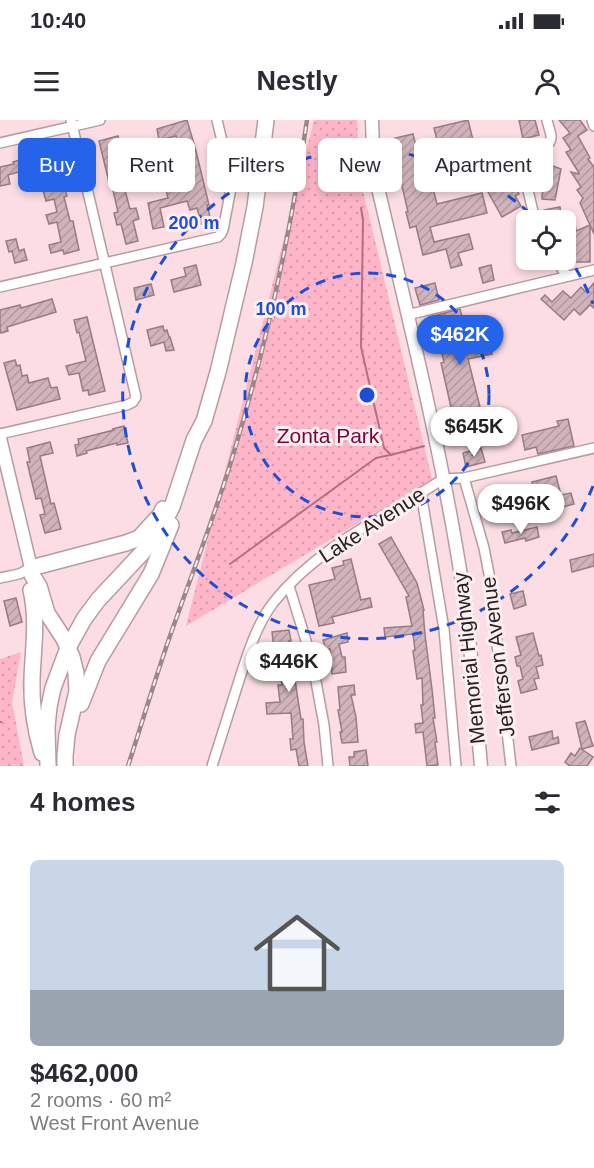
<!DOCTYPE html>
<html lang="en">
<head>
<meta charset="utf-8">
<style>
  :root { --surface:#fff; --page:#f7f7f7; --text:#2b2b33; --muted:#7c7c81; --accent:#2563eb }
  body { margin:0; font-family:Arial,sans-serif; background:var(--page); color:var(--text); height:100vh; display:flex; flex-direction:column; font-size:22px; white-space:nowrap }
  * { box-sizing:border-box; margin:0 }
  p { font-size:20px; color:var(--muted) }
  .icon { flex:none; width:33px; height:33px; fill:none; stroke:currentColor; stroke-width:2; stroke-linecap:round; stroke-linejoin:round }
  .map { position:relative; height:646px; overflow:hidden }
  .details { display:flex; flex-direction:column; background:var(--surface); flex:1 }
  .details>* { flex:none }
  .banner { position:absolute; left:18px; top:18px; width:558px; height:54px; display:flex; gap:12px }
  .buttons { position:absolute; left:516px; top:90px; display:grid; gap:12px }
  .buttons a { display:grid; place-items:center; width:60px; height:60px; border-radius:9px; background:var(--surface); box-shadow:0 3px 9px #0003; font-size:30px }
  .price { position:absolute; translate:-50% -51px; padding:0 14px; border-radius:21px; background:#fff; color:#222; font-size:20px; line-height:39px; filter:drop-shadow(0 2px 3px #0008) }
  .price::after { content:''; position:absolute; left:50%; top:36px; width:18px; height:14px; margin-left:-9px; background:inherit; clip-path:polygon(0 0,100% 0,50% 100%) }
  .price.selected { background:var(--accent); color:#fff }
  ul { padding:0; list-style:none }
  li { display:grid; align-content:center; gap:12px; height:318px; padding:0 30px }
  li span { display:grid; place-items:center; height:186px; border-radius:9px; color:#555 }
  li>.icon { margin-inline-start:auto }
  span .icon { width:108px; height:108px; fill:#fffc; stroke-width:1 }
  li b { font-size:26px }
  h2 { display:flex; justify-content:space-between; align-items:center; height:72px; padding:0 30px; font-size:26px }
  .pill { padding:0 21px; border-radius:9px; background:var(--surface); box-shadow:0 3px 9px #0003; font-size:21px; line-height:54px }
  .pill.selected { background:var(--accent); color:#fff }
  .status { display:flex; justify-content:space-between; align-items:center; height:42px; padding:0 30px; background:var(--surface); direction:ltr }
  .status svg { height:16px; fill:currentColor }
  header { display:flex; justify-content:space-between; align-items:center; height:78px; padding:0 30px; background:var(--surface); font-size:27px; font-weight:700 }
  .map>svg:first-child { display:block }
</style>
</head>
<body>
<div class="status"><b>10:40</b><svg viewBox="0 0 49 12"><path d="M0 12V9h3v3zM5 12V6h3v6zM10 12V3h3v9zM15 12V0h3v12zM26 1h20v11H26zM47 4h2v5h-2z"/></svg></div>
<header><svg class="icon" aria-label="menu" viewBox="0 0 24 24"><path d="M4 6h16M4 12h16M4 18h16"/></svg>Nestly<svg class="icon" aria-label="person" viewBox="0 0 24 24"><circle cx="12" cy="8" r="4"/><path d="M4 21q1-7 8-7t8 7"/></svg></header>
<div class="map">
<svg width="594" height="646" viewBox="0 0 594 646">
  <defs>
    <pattern id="park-dots" width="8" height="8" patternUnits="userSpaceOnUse" patternTransform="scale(1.5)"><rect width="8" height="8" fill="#feb5c7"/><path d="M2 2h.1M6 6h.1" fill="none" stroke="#da9bab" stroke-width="1.8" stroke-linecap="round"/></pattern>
    <pattern id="building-hatch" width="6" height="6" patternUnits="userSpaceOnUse" patternTransform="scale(1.5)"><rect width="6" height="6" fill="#d1b4bb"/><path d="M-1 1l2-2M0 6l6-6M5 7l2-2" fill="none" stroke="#b49aa0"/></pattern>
  </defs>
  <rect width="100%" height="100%" fill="#fbdde3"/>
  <g fill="url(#park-dots)">
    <path d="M 314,0 L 357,0 L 360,58 L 432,359 L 186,506 Z"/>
    <path d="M 21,532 L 12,582 L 24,646 L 0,646 L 0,539 Z"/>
  </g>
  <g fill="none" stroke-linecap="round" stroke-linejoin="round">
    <g stroke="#b56f82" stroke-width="2">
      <path d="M 361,88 L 363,100 L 361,227 L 384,328 L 391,335 L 424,326"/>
      <path d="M 230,444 L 376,338 L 390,335"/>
      <path d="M 0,602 L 1,602"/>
    </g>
  </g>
  <g fill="url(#building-hatch)" stroke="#977c83" stroke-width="1.5">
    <path d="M 187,0 L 196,31 L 209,85 L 207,85 L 211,101 L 201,104 L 197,88 L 190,90 L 187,81 L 160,88 L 164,107 L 153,109 L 148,83 L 168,78 L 163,59 L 183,54 L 180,42 L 177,43 L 174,30 L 179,29 L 176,16 L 159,20 L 157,9 Z"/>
    <path d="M 468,0 L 473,20 L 439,28 L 434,8 Z"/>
    <path d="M 519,0 L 535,0 L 539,15 L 523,19 Z"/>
    <path d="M 559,0 L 580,0 L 587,10 L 578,16 L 590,38 L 588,39 L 594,47 L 594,114 L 590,105 L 590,142 L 571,142 L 571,132 L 566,133 L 566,104 L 575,103 L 576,111 L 590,105 L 580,83 L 583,78 L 577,70 L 581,67 L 571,52 L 579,54 L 579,53 L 566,32 L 571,30 L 563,18 L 570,13 Z"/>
    <path d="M 413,14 L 424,59 L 430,57 L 437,84 L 482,73 L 487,93 L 430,107 L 434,122 L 469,114 L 473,129 L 458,133 L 462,145 L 451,148 L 446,129 L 423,135 L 416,106 L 410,108 L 406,92 L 408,92 L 400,57 L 392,58 L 383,21 Z"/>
    <path d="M 118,16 L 126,51 L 128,51 L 131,61 L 123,63 L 130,89 L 136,88 L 139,99 L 133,101 L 138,121 L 126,124 L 121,104 L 117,105 L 114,93 L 118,92 L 112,66 L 110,66 L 99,21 Z"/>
    <path d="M 56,31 L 59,46 L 40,50 L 36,36 Z"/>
    <path d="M 505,33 L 511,48 L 509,49 L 515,61 L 513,62 L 519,74 L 515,76 L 521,86 L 502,97 L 488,72 L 492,71 L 490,67 L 492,66 L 486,53 L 484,39 Z"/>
    <path d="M 24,39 L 26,50 L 8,55 L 10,64 L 0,66 L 0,47 L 14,44 L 13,42 Z"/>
    <path d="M 545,43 L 561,49 L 555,80 L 542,79 L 543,64 L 540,63 Z"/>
    <path d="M 62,59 L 67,76 L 64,77 L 70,101 L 73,101 L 79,130 L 64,134 L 63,130 L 51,133 L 49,125 L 61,122 L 57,102 L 49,104 L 46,95 L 57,92 L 54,79 L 46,81 L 43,70 L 48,69 L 46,63 Z"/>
    <path d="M 560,87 L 562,100 L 546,100 L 544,90 Z"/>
    <path d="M 16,119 L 19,131 L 24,129 L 27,140 L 15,143 L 12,131 L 9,132 L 6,121 Z"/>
    <path d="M 196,145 L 201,165 L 174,172 L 171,160 L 186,156 L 184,148 Z"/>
    <path d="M 491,145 L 494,160 L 483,163 L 479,148 Z"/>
    <path d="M 435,163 L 439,180 L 420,185 L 415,168 Z"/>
    <path d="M 594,163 L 594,188 L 590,185 L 580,195 L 574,189 L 564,200 L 541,179 L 545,175 L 552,182 L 563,171 L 571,178 L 581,167 L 586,172 Z"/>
    <path d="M 151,164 L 154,175 L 136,180 L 134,168 Z"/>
    <path d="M 52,179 L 56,192 L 7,207 L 8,211 L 1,213 L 0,209 L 0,190 L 20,185 L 21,188 Z"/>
    <path d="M 460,189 L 466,212 L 486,208 L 492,234 L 468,239 L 481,291 L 476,292 L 480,309 L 457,314 L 441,243 L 444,242 L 438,216 L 434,217 L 429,197 Z"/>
    <path d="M 87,197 L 105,271 L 89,275 L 88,270 L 83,271 L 79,253 L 69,255 L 66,246 L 86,241 L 79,212 L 77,213 L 74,200 Z"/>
    <path d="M 163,206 L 164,211 L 167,210 L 169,217 L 170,217 L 174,230 L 166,231 L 164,222 L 151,226 L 147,210 Z"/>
    <path d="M 15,240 L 17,246 L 20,245 L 22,256 L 27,255 L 29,263 L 48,258 L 51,268 L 57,267 L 60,279 L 17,290 L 4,243 Z"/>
    <path d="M 568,299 L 574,326 L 538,334 L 536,327 L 525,330 L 522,315 L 559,306 L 557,301 Z"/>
    <path d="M 124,306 L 128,323 L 117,325 L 117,323 L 86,331 L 87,333 L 77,336 L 75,325 L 79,324 L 78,319 L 114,310 L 113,309 Z"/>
    <path d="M 50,322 L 53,333 L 40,336 L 51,384 L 54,383 L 61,409 L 45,413 L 40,395 L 45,394 L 41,378 L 36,379 L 27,342 L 30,342 L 27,328 Z"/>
    <path d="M 481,328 L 485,342 L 466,347 L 463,333 Z"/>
    <path d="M 556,356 L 561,375 L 571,373 L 574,384 L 552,390 L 550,386 L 538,389 L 532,362 Z"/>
    <path d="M 537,407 L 539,417 L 526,421 L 525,418 L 505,423 L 502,412 L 511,410 L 512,413 Z"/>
    <path d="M 391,417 L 417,463 L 424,490 L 423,490 L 425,515 L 432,569 L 435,598 L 433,598 L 437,622 L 435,622 L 438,645 L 427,646 L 423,612 L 416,613 L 415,604 L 423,603 L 421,585 L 423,585 L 422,558 L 417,559 L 413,531 L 415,530 L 413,514 L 385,517 L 384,508 L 412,506 L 406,477 L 409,476 L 379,424 Z"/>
    <path d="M 594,434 L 594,446 L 572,452 L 570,440 Z"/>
    <path d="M 351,439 L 361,480 L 370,478 L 372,487 L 332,497 L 334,503 L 319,506 L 309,465 L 335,459 L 332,448 L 344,445 L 343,441 Z"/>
    <path d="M 523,471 L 526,485 L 514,489 L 510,474 Z"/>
    <path d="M 16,478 L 22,502 L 10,506 L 4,481 Z"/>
    <path d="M 289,510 L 291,521 L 289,521 L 295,546 L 293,547 L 301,599 L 303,599 L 304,622 L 308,646 L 299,646 L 296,629 L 291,630 L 290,619 L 293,619 L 291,593 L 267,594 L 266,583 L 280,582 L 278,565 L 282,565 L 279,545 L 278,545 L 274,529 L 272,512 Z"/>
    <path d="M 347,513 L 348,522 L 339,524 L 342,537 L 345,537 L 346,552 L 332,554 L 330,529 L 326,530 L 323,520 Z"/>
    <path d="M 533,513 L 539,536 L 541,535 L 543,545 L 536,547 L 539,558 L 534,559 L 537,569 L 521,573 L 518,561 L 523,559 L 520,546 L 517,546 L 515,537 L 521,535 L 516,517 Z"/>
    <path d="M 354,565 L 355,575 L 351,575 L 356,597 L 358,622 L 342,623 L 340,612 L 342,612 L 338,590 L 340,590 L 338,567 Z"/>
    <path d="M 585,601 L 593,626 L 582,629 L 576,603 Z"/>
    <path d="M 552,611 L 553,619 L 558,617 L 559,623 L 532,630 L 529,617 Z"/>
    <path d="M 580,628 L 593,637 L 587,646 L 570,646 L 565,642 L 571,633 L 575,636 Z"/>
    <path d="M 366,630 L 368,646 L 350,646 L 349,637 L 354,637 L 354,632 Z"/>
  </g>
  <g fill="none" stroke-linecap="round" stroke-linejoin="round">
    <defs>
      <g id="minor">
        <path d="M 592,0 L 594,6"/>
        <path d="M 0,23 L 100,0"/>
        <path d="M 535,100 L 522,45 C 527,29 553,31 551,15 C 550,10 548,5 547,0"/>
        <path d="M 556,140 L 567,156"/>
        <path d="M 0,167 L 218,117 L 221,114 L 223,110 L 232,63 L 217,0"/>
        <path d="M 407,195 L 594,150"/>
        <path d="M 0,314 L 127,285 L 133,282 L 136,277 L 71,0"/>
        <path d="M 464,358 L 484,428 L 489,454 L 511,646"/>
        <path d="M 421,373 L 444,509 L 456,646"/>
        <path d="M 0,458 L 19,454 L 31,448"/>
        <path d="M 289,466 L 312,540 L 324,605 L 328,646"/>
        <path d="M 212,646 C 220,620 229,593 237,567 C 246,539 255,507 273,483 C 317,427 385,397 443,359 L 464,358 L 594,328"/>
      </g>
      <g id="tertiary">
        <path d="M 372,0 L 373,29 L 378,68 C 408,196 440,325 461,456 C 471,519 475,582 481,646"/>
        <path d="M 0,318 L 31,448"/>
      </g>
      <g id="primary">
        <path d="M 31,470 C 38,500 33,529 32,559 C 31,584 35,609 42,633"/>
        <path d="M 81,584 L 98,541 L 151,454 L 171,405"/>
        <path d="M 48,646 L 47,607 L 49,587 L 53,568 L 68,528 L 84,499 L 98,480 L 142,433 L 158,413 L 172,387 L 194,320 L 204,301 L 218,252 L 244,143 L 255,87 L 266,0"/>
        <path d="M 65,646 L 65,636 L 67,615 L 77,571 L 76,553 L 72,537 L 64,519 L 47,493 L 39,466 L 32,455 L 31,448 L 126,423 L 139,418 L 161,394 L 163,389"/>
      </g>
    </defs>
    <use href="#minor" stroke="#b89ba2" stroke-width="12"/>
    <use href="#tertiary" stroke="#b89ba2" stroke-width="15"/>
    <use href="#primary" stroke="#b89ba2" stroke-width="18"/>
    <use href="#minor" stroke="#fff" stroke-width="9"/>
    <use href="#tertiary" stroke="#fff" stroke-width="12"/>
    <use href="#primary" stroke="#fff" stroke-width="15"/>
    <defs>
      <path id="rail" d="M 128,646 C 142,603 155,559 170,516 C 190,459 212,403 230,345 C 265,232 290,117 307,0"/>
    </defs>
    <use href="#rail" stroke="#9b868a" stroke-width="4.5"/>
    <use href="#rail" stroke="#fceff2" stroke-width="2" stroke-dasharray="7" stroke-linecap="butt"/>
  </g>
  <g fill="none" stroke="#1d4ed8" stroke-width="3" stroke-dasharray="10 8">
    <circle cx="367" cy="275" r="122"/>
    <path d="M593 366A244 244 0 1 1 536 99M566 133A244 244 0 0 1 593 184"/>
  </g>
  <g text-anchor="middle" stroke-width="6" stroke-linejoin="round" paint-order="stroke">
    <g font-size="21" fill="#7a033a" stroke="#fceff2">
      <text x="328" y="323">Zonta Park</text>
    </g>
    <g font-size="21" fill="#2a2022" stroke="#fceff2">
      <text transform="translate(372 405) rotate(-33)" y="7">Lake Avenue</text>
      <text transform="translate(498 537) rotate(-97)" y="7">Jefferson Avenue</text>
      <text transform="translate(469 538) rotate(-96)" y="7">Memorial Highway</text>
    </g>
  </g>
  <circle cx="367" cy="275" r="9" fill="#1d4ed8" stroke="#fceff2" stroke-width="3"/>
  <g font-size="18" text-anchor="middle" font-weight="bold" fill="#1d4ed8" stroke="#fceff2" stroke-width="6" stroke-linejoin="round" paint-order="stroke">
    <text x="194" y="109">200 m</text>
    <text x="281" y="195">100 m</text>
  </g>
</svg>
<div class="buttons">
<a><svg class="icon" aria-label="locate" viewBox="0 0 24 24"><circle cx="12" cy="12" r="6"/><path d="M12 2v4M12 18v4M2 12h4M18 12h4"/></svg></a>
</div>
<b class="price selected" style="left:460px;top:246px">$462K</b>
<b class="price" style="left:474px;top:338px">$645K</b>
<b class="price" style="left:521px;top:415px">$496K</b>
<b class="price" style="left:289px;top:573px">$446K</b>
<div class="banner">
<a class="pill selected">Buy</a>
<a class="pill">Rent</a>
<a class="pill">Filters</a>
<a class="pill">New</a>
<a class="pill">Apartment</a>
</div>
</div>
<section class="details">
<h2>4 homes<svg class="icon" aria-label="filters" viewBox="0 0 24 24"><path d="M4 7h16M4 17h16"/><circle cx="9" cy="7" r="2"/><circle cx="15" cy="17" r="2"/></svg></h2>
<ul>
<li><span style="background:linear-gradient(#c9d6e8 70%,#9aa5b1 0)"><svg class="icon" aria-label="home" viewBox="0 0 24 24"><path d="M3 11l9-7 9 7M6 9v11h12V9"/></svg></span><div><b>$462,000</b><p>2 rooms · 60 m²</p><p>West Front Avenue</p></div></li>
</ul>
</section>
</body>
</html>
